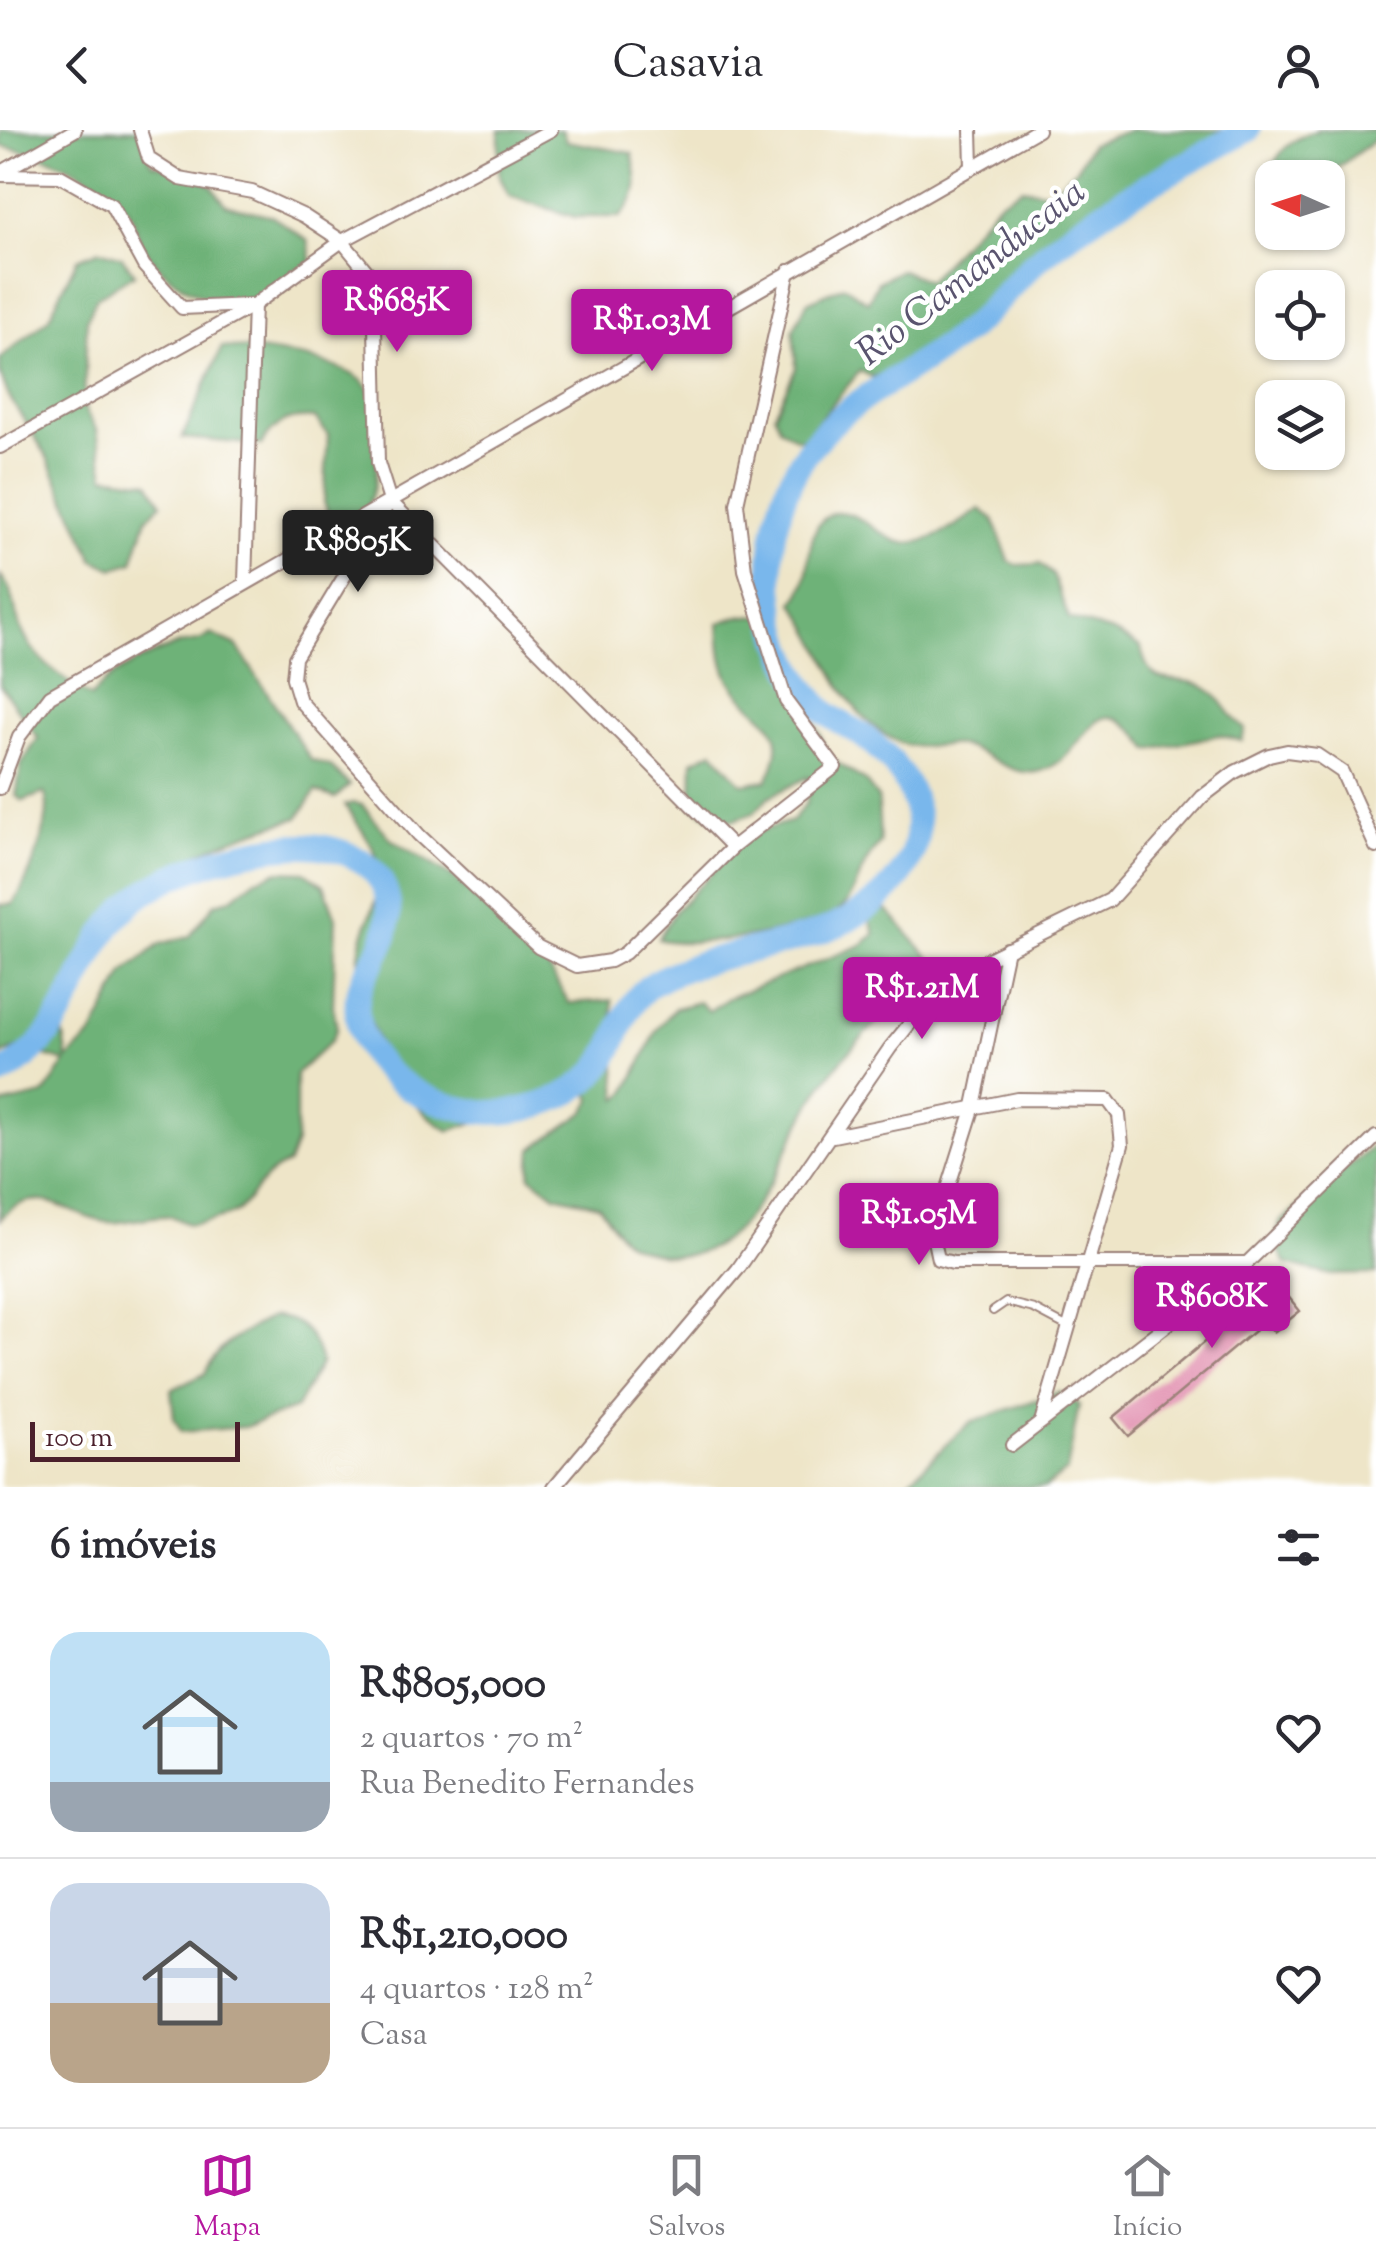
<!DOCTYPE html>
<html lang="pt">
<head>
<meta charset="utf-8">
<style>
  :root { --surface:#fff; --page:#f7f7f7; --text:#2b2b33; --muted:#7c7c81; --line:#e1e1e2; --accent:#b5179e }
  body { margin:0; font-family:"Sorts Mill Goudy",serif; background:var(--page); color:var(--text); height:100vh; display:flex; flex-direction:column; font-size:38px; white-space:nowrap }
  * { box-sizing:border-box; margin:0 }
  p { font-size:32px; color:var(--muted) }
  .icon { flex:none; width:55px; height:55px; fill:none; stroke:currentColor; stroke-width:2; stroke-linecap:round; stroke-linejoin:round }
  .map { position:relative; height:1357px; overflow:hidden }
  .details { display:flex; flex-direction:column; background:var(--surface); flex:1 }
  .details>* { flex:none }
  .needle { width:65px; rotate:273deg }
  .tools { position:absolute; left:1255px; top:30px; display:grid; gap:20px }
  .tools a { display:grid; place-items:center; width:90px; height:90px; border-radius:20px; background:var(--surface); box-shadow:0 2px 8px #0004; font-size:50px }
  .scale { position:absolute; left:30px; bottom:25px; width:210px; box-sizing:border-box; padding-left:10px; border:5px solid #4a1f2b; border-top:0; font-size:28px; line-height:35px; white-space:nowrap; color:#4a1f2b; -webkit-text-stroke:8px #fff; paint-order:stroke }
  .price { position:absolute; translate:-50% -85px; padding:0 22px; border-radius:10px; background:var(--accent); color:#fff; font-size:32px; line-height:65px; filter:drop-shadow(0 2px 5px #0008) }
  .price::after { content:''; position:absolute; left:50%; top:60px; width:30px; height:22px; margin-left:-15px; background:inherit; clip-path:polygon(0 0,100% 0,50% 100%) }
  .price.on { background:#222; color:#fff }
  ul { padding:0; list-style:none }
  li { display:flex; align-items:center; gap:30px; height:250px; padding:0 50px }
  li+li { border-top:2px solid var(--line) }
  li span { display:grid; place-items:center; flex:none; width:280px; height:200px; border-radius:30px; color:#555 }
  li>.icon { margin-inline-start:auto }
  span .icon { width:120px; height:120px; fill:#fffc; stroke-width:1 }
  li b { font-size:42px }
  h2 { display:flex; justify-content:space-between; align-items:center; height:120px; padding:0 50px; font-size:42px }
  header { display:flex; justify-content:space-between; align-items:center; height:130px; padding:0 50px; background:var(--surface); font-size:45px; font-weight:600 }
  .tab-bar { display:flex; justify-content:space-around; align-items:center; height:140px; border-top:2px solid var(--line); background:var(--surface); font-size:28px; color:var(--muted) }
  .tab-bar a { display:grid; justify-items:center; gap:5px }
  .tab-bar .on { color:var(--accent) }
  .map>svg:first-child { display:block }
</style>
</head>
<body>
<header><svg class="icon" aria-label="back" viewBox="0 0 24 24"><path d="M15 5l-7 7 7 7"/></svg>Casavia<svg class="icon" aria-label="person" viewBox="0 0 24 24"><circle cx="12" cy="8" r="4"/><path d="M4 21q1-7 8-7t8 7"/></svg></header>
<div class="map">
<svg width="1376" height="1357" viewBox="0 0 1376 1357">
  <rect width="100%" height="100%" fill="#fff"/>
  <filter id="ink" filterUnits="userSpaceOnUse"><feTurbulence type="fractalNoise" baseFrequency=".01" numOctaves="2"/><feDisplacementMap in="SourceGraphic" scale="20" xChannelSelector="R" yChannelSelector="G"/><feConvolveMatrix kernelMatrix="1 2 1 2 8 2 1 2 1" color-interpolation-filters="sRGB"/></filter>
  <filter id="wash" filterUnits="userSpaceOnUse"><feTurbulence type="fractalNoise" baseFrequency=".0048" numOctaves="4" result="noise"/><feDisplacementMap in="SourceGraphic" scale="40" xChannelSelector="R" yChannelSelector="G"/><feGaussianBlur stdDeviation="2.25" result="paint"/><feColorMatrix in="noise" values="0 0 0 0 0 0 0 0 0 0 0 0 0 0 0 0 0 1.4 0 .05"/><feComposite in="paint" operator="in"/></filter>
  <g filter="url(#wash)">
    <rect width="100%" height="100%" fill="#eee5c8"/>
    <g fill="#6eb278" stroke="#5c6852" stroke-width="2.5">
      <path d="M 0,0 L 139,0 L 151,33 L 195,45 L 213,57 L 226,75 L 273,86 L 308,111 L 312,134 C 294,144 272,164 252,169 C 207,180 164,151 142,114 C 134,100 136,87 123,74 C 88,39 47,25 0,16 Z"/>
      <path d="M 499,0 L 562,0 L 566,11 L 632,23 C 639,51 640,66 620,87 L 575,87 L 509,66 L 499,45 Z"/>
      <path d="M 1130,0 L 1243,0 L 1160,58 L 1093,92 L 1050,125 L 1011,173 L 992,188 L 909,237 L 872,247 L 860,241 L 804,308 L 797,309 L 780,298 L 774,284 L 796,238 L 793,200 L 807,172 L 844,156 L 868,172 L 878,152 L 901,140 L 928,151 L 1000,71 L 1022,58 L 1050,62 L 1076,39 L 1091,14 Z"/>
      <path d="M 1319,0 L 1376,0 L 1376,9 L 1325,47 L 1272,48 L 1272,71 L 1264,52 C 1278,23 1287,9 1319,0 Z"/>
      <path d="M 100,120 L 122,127 L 135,144 L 97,167 L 87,189 L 84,278 L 97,301 L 105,346 L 149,352 L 162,373 L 147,388 L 133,432 L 113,439 L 94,430 L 45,323 L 9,267 L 0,244 L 0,229 L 48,189 L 77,129 Z"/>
      <path d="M 222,217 C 256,219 363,229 373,266 C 377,280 375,298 376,313 C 378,344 376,369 356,394 L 331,392 L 324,372 L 328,305 L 315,288 C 288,286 276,292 261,315 L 182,308 Z"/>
      <path d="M 980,379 L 993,388 L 1009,431 L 1017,435 L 1040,434 L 1053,445 L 1069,489 L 1113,502 L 1141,517 C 1150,566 1179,540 1208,559 C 1223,568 1230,589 1245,599 L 1242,611 L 1219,605 L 1150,620 C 1092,541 1091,627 1041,641 C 1014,649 988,623 963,616 C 945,611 920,623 896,611 C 838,583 828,518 793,472 C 817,451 800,407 826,387 C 852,367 883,416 910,413 C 937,411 958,394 980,379 Z"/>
      <path d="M 0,445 C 14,460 13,477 20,496 C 34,531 61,547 91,567 C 107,544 147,526 174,516 C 189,510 197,515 211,504 L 237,516 L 311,630 L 330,636 L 350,655 L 335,668 L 316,661 L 298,688 C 214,712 157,734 100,803 C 86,821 69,840 62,862 C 55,884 67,909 67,930 L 93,904 L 124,843 L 160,814 L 190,806 L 215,773 L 230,769 L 256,749 L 279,741 L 305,742 L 324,755 L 336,788 L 333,876 L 337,898 L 331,911 L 296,944 L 296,1013 L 288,1034 C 263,1043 257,1062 239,1080 C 233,1086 196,1095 189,1094 C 181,1093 176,1086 167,1086 C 147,1086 126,1094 106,1092 C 69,1088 36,1047 0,1090 L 0,975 L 44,965 L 66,932 L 19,918 L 0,925 L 0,775 L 13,774 C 27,755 56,684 44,663 L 23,671 L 16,666 L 21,635 L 38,608 L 0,555 Z"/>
      <path d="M 739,486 L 761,487 L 777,502 L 795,565 L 820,603 L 827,626 L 865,651 L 878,668 L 880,713 C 858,737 860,756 846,774 C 827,800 691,820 658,809 L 675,781 L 749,704 L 792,691 L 807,672 L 808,647 L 769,667 L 754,683 L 734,690 L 711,688 L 692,676 L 693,631 L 713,621 L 742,654 L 767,650 C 796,593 757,591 733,555 C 720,537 720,514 719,493 Z"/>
      <path d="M 353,673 L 362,675 L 392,710 L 456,749 L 549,839 L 569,873 L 612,870 L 618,969 L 626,963 L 657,900 L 675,878 L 699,872 L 709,881 L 728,868 L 862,815 L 875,804 L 869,788 L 876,776 L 888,781 L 938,837 C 896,875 854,909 822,956 C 781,1014 754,1142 661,1124 C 651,1122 634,1117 626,1111 C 615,1103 608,1085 598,1075 L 555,1065 L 530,1046 L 532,1019 L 585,982 L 592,970 L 588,960 L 566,959 L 450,1001 C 399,978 350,871 360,817 C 364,792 382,769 380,743 C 379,719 357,695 345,675 Z"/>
      <path d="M 1376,1014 L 1376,1144 L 1331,1145 L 1286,1134 L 1275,1112 L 1280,1092 Z"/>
      <path d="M 272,1187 C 302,1188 313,1205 321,1232 L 296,1278 L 245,1297 L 181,1302 L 174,1288 L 171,1260 L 205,1244 C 214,1217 248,1199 272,1187 Z"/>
      <path d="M 1059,1262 L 1079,1275 L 1067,1341 L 1045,1357 L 902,1357 L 969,1293 Z"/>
    </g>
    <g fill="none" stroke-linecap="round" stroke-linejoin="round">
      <path stroke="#79b7ec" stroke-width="25" d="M 0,944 C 70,909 72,839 118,786 C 154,744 236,720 290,716 C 349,711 406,742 384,810 C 376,833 358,847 357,874 C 354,949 451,990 513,981 C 547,976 584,961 604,931 C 621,906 625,870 654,853 C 721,814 814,822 875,772 C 940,718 926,652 863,606 C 851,597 834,591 823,580 C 767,524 759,430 787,359 C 820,274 906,251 970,198 C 997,175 1018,145 1046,123 C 1107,73 1180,38 1248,0"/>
    </g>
    <g id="blocks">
      <path fill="#e394b3" d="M 1269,1143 L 1300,1181 L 1274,1202 L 1265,1192 L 1128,1306 L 1113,1288 L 1250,1174 L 1243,1165 Z"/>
    </g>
  </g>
  <g filter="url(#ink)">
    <use href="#blocks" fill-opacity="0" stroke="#9c827a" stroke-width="2.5"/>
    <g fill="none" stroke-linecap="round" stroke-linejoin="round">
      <defs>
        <path id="service" d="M 993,1181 L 1006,1172 L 1034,1179 L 1068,1197"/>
        <g id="minor">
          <path d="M 140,0 L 149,29 L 180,49 L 252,62 L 304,86 L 342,111 L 374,150 L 378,333 L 390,371 L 733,717"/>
          <path d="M 971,0 L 972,37"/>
          <path d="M 0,43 L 75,0"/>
          <path d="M 0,45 L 60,46 L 111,75 L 144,136 L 182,178 L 250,175"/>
          <path d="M 0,317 L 254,175 L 342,111 L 551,0"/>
          <path d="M 390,371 L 295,528 L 293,548 L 300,571 L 419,705 L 538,817 L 577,836 L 610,831 L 625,823 L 733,717 L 835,637 L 786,571 L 745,440 L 737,374 L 789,141"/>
          <path d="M 245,452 L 254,175"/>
          <path d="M 0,658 L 19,607 L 50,566 L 1038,0"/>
          <path d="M 1007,819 L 974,976 L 933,1106 L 938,1129 L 953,1133 L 1247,1133"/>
          <path d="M 833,1006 L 1017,969 L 1108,970 L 1119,985 L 1122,1015 L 1041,1292"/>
          <path d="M 1012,1315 L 1247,1133 L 1376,1007"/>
          <path d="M 554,1357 L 738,1139 L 890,918 L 924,876 L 958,844 L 1110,770 L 1202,667 L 1235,642 L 1269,625 L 1287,621 L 1317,625 L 1342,642 L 1376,717"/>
        </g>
      </defs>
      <use href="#service" stroke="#9c827a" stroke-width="10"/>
      <use href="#minor" stroke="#9c827a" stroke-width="16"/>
      <use href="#service" stroke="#fff" stroke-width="6"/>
      <use href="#minor" stroke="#fff" stroke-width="12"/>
    </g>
  </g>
  <g text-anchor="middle" stroke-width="9" stroke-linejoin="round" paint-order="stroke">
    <g font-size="38" font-style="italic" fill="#5a546f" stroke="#fff">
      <text transform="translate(970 141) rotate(-38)" y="13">Rio Camanducaia</text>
    </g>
  </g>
</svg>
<div class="tools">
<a><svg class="needle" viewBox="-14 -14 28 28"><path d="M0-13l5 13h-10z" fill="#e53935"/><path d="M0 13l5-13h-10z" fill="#7c7c81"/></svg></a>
<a><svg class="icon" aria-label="locate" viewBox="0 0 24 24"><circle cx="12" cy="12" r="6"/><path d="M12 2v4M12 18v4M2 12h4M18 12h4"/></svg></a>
<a><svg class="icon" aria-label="layers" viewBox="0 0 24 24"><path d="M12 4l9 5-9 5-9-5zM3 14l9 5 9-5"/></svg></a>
</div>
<div class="scale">100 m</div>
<b class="price" style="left:397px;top:225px">R$685K</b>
<b class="price" style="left:652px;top:244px">R$1.03M</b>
<b class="price on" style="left:358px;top:465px">R$805K</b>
<b class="price" style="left:922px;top:912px">R$1.21M</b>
<b class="price" style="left:919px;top:1138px">R$1.05M</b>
<b class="price" style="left:1212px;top:1221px">R$608K</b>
</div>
<section class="details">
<h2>6 imóveis<svg class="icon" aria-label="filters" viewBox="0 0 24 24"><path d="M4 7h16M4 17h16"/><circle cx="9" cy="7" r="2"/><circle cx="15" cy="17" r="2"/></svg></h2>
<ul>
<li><span style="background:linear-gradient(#bfe0f5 75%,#9aa5b1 0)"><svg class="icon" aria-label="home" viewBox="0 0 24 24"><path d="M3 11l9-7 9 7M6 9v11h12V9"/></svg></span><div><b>R$805,000</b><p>2 quartos · 70 m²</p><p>Rua Benedito Fernandes</p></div><svg class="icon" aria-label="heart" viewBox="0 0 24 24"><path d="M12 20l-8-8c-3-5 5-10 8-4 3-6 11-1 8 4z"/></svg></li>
<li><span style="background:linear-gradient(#c9d6e8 60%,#b9a48a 0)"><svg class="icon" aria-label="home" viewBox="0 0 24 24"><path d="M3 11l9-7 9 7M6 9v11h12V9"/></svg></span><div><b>R$1,210,000</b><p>4 quartos · 128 m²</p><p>Casa</p></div><svg class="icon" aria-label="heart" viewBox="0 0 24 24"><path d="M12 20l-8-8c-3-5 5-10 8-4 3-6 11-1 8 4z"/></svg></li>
</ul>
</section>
<nav class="tab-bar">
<a class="on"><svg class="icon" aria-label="map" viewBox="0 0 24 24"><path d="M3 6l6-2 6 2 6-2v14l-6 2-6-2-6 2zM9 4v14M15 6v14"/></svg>Mapa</a>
<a><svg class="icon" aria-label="saved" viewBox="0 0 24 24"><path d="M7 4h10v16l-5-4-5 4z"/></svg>Salvos</a>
<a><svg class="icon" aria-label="home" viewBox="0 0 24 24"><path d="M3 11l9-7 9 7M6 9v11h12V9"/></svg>Início</a>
</nav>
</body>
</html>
